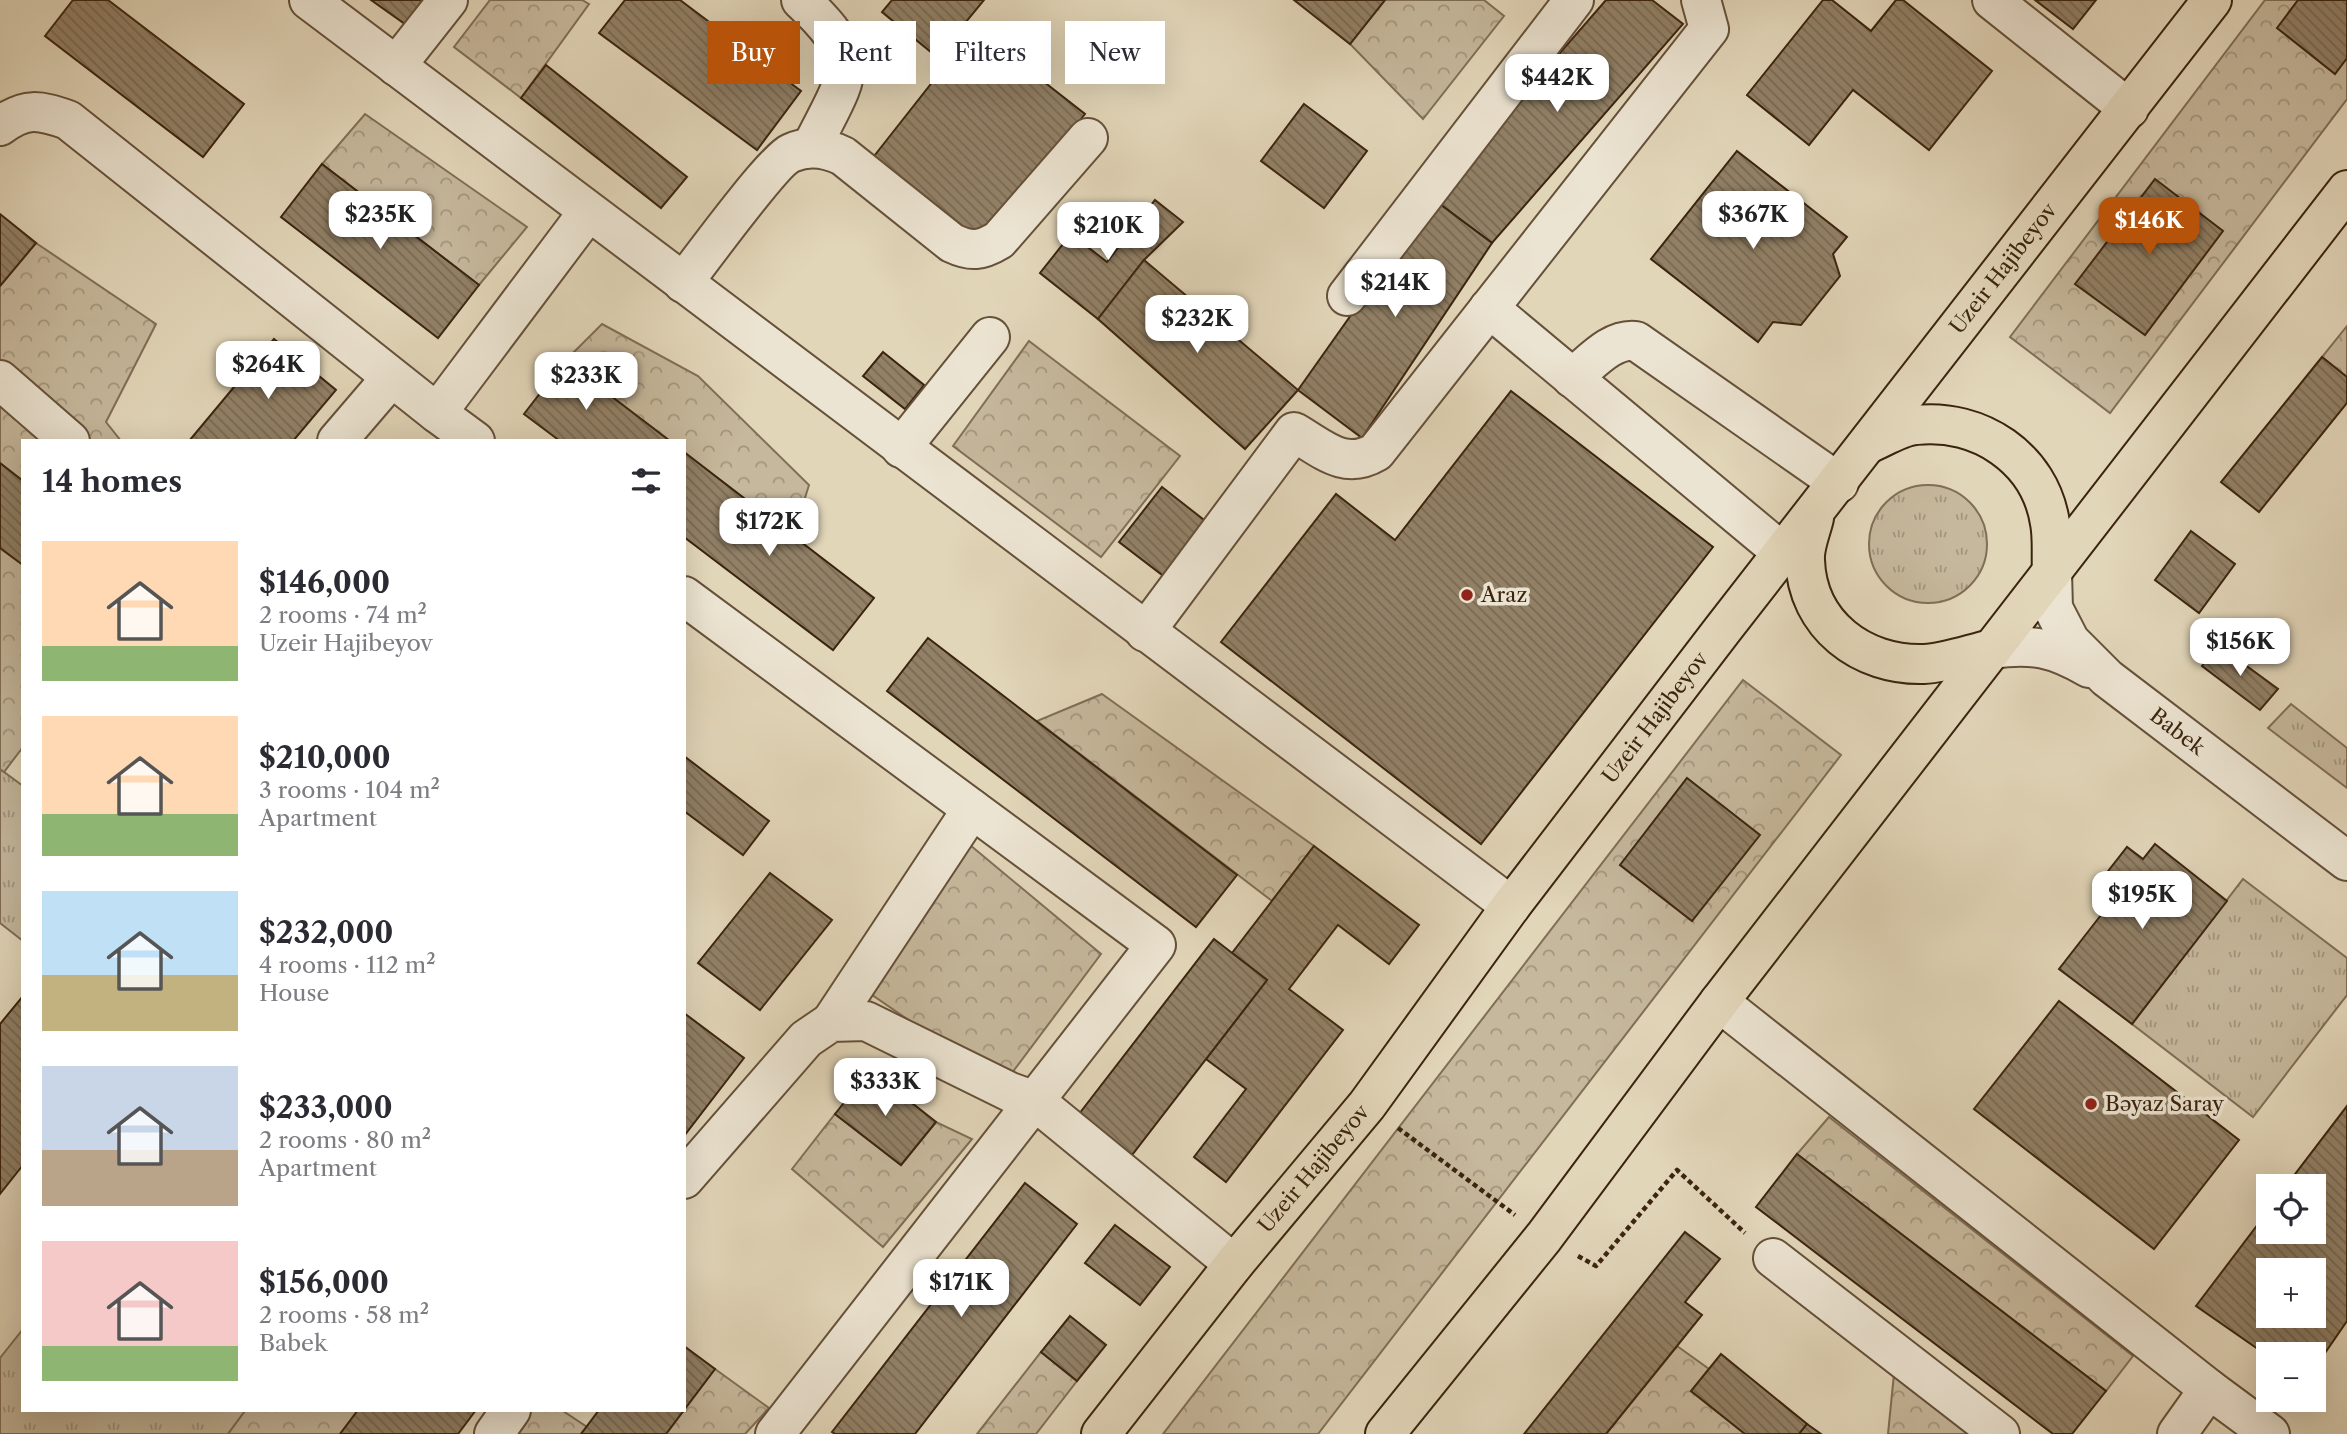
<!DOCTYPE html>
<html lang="en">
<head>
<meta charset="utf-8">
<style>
  :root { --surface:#fff; --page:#f2f2f3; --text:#2b2b33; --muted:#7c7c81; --accent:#b45309 }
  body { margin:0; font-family:"Libre Caslon Text",serif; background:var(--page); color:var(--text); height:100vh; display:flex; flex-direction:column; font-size:26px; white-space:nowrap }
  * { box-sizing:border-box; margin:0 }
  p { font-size:23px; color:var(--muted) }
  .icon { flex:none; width:38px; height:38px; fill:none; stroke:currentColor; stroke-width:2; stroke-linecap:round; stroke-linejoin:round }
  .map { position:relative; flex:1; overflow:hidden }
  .sheet { position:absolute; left:21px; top:439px; width:665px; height:973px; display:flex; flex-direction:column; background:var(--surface); border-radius:0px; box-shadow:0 7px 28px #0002 }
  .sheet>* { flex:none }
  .guide { position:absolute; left:707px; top:21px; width:665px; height:63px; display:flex; gap:14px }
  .fabs { position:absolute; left:2256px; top:1174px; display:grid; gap:14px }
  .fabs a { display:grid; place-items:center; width:70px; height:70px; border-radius:0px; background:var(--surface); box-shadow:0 7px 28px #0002; font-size:35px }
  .price { position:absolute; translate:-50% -60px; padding:0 16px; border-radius:14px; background:#fff; color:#222; font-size:23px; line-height:46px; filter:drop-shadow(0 2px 4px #0008) }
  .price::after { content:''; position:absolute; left:50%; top:42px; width:21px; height:16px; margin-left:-10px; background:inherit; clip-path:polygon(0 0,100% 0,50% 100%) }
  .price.current { background:var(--accent); color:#fff }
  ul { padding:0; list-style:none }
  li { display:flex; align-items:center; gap:21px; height:175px; padding:0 21px }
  li span { display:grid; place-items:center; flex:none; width:196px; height:140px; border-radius:0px; color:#555 }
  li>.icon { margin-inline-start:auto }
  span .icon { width:84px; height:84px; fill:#fffc; stroke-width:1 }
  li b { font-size:30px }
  h2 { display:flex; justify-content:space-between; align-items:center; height:84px; padding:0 21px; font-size:30px }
  .pill { padding:0 24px; border-radius:0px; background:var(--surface); box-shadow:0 7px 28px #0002; font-size:24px; line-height:63px }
  .pill.current { background:var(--accent); color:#fff }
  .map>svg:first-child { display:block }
</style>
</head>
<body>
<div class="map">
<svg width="2347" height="1434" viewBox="0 0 2347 1434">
  <defs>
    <pattern id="grass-tufts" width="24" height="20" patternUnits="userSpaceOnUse" patternTransform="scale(1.75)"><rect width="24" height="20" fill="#c6b89c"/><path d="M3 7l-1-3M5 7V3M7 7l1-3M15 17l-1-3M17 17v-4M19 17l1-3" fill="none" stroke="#a2957e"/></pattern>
    <pattern id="forest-crowns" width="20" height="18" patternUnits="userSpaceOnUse" patternTransform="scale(1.75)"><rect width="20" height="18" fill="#c6b89c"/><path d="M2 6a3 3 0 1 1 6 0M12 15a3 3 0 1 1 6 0" fill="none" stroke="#a2957e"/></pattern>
    <pattern id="building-back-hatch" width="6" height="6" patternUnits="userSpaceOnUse" patternTransform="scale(1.75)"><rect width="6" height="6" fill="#928167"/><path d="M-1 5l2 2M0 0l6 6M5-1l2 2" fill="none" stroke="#786953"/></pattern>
  </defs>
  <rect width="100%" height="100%" fill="#e2d6b9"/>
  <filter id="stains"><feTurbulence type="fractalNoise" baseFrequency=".00286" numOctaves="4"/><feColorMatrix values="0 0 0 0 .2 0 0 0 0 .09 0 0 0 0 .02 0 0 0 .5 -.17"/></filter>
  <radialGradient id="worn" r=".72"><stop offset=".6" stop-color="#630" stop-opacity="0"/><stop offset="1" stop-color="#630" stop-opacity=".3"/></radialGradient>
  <g fill="url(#grass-tufts)" stroke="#806e56" stroke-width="2">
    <circle cx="1928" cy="544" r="59"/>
    <path d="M 2291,704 L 2347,748 L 2347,788 L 2268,728 Z"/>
    <path d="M 0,769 L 23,786 L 23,941 L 0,923 Z"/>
    <path d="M 2243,879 L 2347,958 L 2347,995 L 2253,1117 L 2132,1024 Z"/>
    <path d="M 23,1329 L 23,1410 L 245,1411 L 228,1434 L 0,1434 L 0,1358 Z"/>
  </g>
  <g fill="url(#forest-crowns)" stroke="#806e56" stroke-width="2">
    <path d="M 490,0 L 582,0 L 589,4 L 521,98 L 454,47 Z"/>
    <path d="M 1385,0 L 1484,0 L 1504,16 L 1423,119 L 1350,44 Z"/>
    <path d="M 2265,0 L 2347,0 L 2347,99 L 2110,413 L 2010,337 Z"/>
    <path d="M 365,114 L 527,227 L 479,285 L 322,164 Z"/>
    <path d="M 36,243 L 156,324 L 106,422 L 121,441 L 23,441 L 23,481 L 0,463 L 0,286 Z"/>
    <path d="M 602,324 L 698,376 L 809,485 L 793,536 L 684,452 L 684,441 L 670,441 L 565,361 Z"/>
    <path d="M 2347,326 L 2347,377 L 2322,357 Z"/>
    <path d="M 1029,341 L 1180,456 L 1101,557 L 953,446 Z"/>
    <path d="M 0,548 L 23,565 L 23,747 L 4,772 L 0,769 Z"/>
    <path d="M 1743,680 L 1841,755 L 1318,1434 L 1163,1434 Z"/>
    <path d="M 1102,694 L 1314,846 L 1272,901 L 1037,721 Z"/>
    <path d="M 970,845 L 1101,954 L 1003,1085 L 862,988 Z"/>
    <path d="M 835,1114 L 901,1165 L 936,1122 L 972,1139 L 883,1247 L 792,1169 Z"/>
    <path d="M 1829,1117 L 2133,1356 L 2106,1391 L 1797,1154 Z"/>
    <path d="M 1677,1346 L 1709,1369 L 1691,1391 L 1745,1434 L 1606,1434 Z"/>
    <path d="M 1041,1352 L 1077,1381 L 1036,1434 L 977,1434 Z"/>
    <path d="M 1896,1354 L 2000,1434 L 1888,1434 Z"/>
    <path d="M 715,1369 L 769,1408 L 745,1434 L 666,1434 Z"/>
    <path d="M 245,1411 L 358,1411 L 340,1434 L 228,1434 Z"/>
    <path d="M 523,1411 L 563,1411 L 587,1427 L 581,1434 L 505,1434 Z"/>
  </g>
  <g fill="url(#building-back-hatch)" stroke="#3b240f" stroke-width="2" fill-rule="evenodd">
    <path d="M 73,0 L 108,0 L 244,104 L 203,157 L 45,36 Z"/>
    <path d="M 371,0 L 423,0 L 405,24 Z"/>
    <path d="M 625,0 L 680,0 L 801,91 L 757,150 L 599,33 Z"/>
    <path d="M 892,0 L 984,0 L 937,57 L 882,12 Z"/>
    <path d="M 1294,0 L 1385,0 L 1350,44 Z"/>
    <path d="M 1606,0 L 1652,0 L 1683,24 L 1492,243 L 1433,199 Z"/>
    <path d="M 1823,0 L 1832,0 L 1871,31 L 1896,0 L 1903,0 L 1992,71 L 1929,150 L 1853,90 L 1809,145 L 1747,95 Z"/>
    <path d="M 2035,0 L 2096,0 L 2073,29 Z"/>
    <path d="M 2298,0 L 2347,0 L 2347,58 L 2335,74 L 2277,28 Z"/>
    <path d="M 975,28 L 1085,114 L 981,245 L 871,160 Z"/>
    <path d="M 546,65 L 687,177 L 661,208 L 521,98 Z"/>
    <path d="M 1304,104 L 1367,151 L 1324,208 L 1261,161 Z"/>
    <path d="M 1737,151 L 1847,237 L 1833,254 L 1840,276 L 1801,325 L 1773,322 L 1758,342 L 1651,259 Z"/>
    <path d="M 322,164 L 479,285 L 438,338 L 281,217 Z"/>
    <path d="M 2155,179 L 2223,231 L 2145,335 L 2075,284 Z"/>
    <path d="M 1433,199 L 1492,243 L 1362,438 L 1298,390 Z"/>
    <path d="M 1155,200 L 1183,222 L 1144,260 L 1098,319 L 1040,273 L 1071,234 L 1107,262 Z"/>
    <path d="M 0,214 L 36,243 L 0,286 Z"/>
    <path d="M 1144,260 L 1298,390 L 1245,449 L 1098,319 Z"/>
    <path d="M 274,339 L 336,390 L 293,441 L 189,441 Z"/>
    <path d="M 883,352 L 924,385 L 905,409 L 863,376 Z"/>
    <path d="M 2322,357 L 2347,377 L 2347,403 L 2259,512 L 2221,482 Z"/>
    <path d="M 565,361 L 670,441 L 560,441 L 524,414 Z"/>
    <path d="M 1511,391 L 1713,547 L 1481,844 L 1221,642 L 1336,494 L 1395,540 Z"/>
    <path d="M 684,452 L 874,598 L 833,650 L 684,537 Z"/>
    <path d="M 0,463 L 23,481 L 23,565 L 0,548 Z"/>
    <path d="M 1162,487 L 1213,527 L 1170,581 L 1119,542 Z"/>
    <path d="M 2191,531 L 2235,564 L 2199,613 L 2155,580 Z"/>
    <path d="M 928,638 L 1237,875 L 1196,927 L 887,691 Z"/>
    <path d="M 2218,645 L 2278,689 L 2260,710 L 2202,666 Z"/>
    <path d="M 684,756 L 769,821 L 743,855 L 684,811 Z"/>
    <path d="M 1687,778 L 1760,835 L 1692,921 L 1620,865 Z"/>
    <path d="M 2155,844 L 2227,901 L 2132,1024 L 2059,969 L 2122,888 L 2105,875 L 2127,847 L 2143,859 Z"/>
    <path d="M 1314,846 L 1419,925 L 1389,964 L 1338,925 L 1289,989 L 1343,1030 L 1226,1182 L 1194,1157 L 1246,1089 L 1206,1059 L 1267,980 L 1232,953 Z"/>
    <path d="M 770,873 L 832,920 L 760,1010 L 698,963 Z"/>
    <path d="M 1214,939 L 1267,980 L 1132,1155 L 1079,1114 Z"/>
    <path d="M 23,996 L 23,1165 L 0,1194 L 0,1024 Z"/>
    <path d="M 2059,1001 L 2239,1140 L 2154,1249 L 1974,1109 Z"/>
    <path d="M 684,1013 L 744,1058 L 684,1136 Z"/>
    <path d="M 870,1070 L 936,1122 L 901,1165 L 835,1114 Z"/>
    <path d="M 2347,1106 L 2347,1321 L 2314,1369 L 2314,1354 L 2268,1356 L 2196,1306 L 2268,1211 L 2268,1232 L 2314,1232 L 2314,1186 L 2286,1186 ZM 2268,1270 L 2314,1270 L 2314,1316 L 2268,1316 Z"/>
    <path d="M 1797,1154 L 2106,1391 L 2072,1434 L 2053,1434 L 1756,1207 Z"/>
    <path d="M 1025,1183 L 1077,1224 L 915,1434 L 835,1434 L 832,1432 Z"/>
    <path d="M 1115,1225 L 1170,1267 L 1140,1305 L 1085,1263 Z"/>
    <path d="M 1685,1232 L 1720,1259 L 1685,1302 L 1702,1315 L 1677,1346 L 1606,1434 L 1524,1434 Z"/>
    <path d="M 1070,1316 L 1106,1345 L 1077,1381 L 1041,1352 Z"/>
    <path d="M 684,1346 L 715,1369 L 684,1410 Z"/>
    <path d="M 1721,1354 L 1807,1424 L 1799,1434 L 1745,1434 L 1691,1391 Z"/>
    <path d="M 358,1410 L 476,1410 L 458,1434 L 340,1434 Z"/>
    <path d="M 599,1410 L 684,1410 L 666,1434 L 581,1434 Z"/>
    <path d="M 1807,1424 L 1821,1434 L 1799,1434 Z"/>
  </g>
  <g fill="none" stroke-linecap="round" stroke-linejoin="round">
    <defs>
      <g id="minor">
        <path d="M 309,0 L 1511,906"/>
        <path d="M 801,0 C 868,62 847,75 811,148"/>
        <path d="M 1992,0 L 2129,109"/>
        <path d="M 396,66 L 448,0"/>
        <path d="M 0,126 C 26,107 39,110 68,120 L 437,413 L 588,212"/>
        <path d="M 683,283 C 699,262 774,160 791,153 C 809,145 826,148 843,156 L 952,243 C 971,252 981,251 999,240 L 1088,138"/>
        <path d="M 1347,296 L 1574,0"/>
        <path d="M 1489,308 L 1783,553"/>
        <path d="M 1572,378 C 1591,363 1611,338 1636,341 L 1839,483"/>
        <path d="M 0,380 L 70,441"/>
        <path d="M 437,413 L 475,441"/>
        <path d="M 337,441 L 391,378"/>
        <path d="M 901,448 L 990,337"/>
        <path id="s1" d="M 2052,572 L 2053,608 L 2070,641 L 2107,678 L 2347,861"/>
        <path d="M 684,596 L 1156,945 L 775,1434"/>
        <path d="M 1145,632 L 1294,432 C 1322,448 1344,471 1376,452 L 1709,29 L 1701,0"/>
        <path d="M 1992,649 C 2033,643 2054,648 2089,668"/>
        <path d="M 1719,1002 L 2209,1389 L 2177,1434"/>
        <path d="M 831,1022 L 972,809"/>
        <path d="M 684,1179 L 806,1039 L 831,1022 L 866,1021 L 1010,1092 L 1035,1101 L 1234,1264"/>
        <path d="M 1773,1258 L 2000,1434"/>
        <path d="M 2209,1389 L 2270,1434"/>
        <path d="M 494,1434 L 511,1410"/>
      </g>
      <g id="major">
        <path d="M 1870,443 C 1884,437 1901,426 1916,425 C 1979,418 2040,458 2050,523 C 2053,539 2051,556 2052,572"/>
        <path d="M 1814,518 C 1811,531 1804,547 1805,560 C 1807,625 1862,666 1924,664 C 1946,663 1970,654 1992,649"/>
        <path id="s2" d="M 1101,1434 L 1234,1264 L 1367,1105 L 1511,906 L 1723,629 L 2212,0"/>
        <path d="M 1385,1434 L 1544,1237 L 1719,1002 L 2347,190"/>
      </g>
    </defs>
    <use href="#minor" stroke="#65503a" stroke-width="42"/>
    <use href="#major" stroke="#3b240f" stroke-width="42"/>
    <g stroke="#3b240f" stroke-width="4.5" stroke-dasharray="5 3.5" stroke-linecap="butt">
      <path d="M 1398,1128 L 1515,1215"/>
      <path d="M 1578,1256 L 1596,1266 L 1677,1170 L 1745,1233"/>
    </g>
    <use href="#minor" stroke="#ece4d2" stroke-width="38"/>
    <use href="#major" stroke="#e2d6b9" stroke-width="38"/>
  </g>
  <g fill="#8f2418" stroke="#ece4d2" stroke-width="2.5">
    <circle cx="1467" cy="595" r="7"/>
    <circle cx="2091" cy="1104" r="7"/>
  </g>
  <g text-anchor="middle" stroke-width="7" stroke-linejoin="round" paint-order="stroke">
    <g font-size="21" fill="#3b240f" stroke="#ece4d2">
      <text dy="7" stroke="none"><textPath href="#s2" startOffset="1474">Uzeir Hajibeyov</textPath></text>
      <text dy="7" stroke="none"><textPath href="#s2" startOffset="906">Uzeir Hajibeyov</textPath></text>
      <text dy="7" stroke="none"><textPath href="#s1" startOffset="214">Babek</textPath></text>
      <text dy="7" stroke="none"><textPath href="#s2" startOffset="340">Uzeir Hajibeyov</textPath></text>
    </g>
    <g font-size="21" fill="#3b240f" stroke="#ece4d2" text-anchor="start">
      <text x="1481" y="602">Araz</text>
      <text x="2105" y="1111">Bəyaz Saray</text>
    </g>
  </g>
  <rect width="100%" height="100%" filter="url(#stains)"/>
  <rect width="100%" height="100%" fill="url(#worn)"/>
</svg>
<div class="fabs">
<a><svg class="icon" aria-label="locate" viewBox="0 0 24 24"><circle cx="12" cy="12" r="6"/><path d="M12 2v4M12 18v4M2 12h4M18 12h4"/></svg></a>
<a>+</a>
<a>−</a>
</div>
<b class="price" style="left:1557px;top:114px">$442K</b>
<b class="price" style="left:380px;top:251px">$235K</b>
<b class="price" style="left:1753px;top:251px">$367K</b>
<b class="price current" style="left:2149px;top:257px">$146K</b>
<b class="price" style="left:1108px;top:262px">$210K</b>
<b class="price" style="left:1395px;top:319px">$214K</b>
<b class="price" style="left:1197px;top:355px">$232K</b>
<b class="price" style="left:268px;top:401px">$264K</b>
<b class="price" style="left:586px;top:412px">$233K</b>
<b class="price" style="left:769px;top:558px">$172K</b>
<b class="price" style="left:2240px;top:678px">$156K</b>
<b class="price" style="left:2142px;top:931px">$195K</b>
<b class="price" style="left:885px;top:1118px">$333K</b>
<b class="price" style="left:961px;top:1319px">$171K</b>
<div class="guide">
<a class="pill current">Buy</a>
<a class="pill">Rent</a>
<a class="pill">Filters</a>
<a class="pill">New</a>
</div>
<section class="sheet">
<h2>14 homes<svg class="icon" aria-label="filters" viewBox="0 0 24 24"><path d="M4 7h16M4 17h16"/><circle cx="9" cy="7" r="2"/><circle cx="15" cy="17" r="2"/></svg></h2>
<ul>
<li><span style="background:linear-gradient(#ffd9b3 75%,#8fb573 0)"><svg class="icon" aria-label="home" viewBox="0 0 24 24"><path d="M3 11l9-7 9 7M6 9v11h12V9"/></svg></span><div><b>$146,000</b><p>2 rooms · 74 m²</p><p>Uzeir Hajibeyov</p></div></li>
<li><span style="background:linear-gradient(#ffd9b3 70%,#8fb573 0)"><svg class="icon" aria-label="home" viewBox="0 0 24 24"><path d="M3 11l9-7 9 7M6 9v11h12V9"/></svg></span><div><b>$210,000</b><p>3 rooms · 104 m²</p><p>Apartment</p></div></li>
<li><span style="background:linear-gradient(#bfe0f5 60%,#c2b280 0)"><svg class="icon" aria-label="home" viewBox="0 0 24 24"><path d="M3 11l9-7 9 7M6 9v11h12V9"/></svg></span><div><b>$232,000</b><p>4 rooms · 112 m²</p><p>House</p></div></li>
<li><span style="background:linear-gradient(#c9d6e8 60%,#b9a48a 0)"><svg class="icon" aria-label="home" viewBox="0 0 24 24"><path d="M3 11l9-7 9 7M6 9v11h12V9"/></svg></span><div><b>$233,000</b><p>2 rooms · 80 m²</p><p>Apartment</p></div></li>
<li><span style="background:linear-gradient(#f6c9c9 75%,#8fb573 0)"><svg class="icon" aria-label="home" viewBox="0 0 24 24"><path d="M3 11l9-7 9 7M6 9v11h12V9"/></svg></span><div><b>$156,000</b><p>2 rooms · 58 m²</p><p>Babek</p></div></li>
</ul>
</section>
</div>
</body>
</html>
